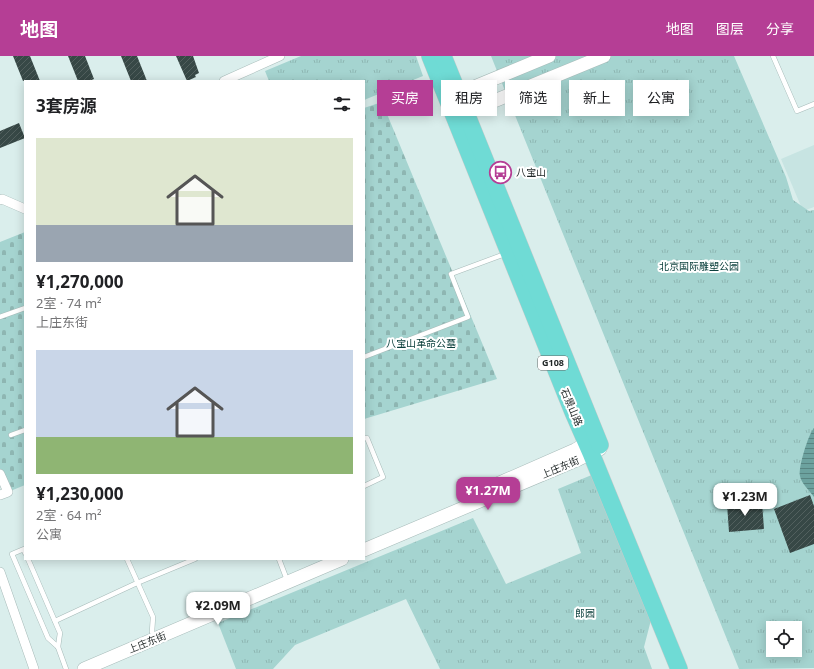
<!DOCTYPE html>
<html lang="zh">
<head>
<meta charset="utf-8">
<style>
  :root { --surface:#fff; --page:#f2f2f2; --text:#202124; --muted:#757577; --accent:#b53e95 }
  body { margin:0; font-family:"Noto Sans","Noto Sans SC",sans-serif; background:var(--page); color:var(--text); height:100vh; display:flex; flex-direction:column; font-size:15px; white-space:nowrap }
  * { box-sizing:border-box; margin:0 }
  p { font-size:13px; color:var(--muted) }
  .icon { flex:none; width:22px; height:22px; fill:none; stroke:currentColor; stroke-width:2; stroke-linecap:round; stroke-linejoin:round }
  .map { position:relative; flex:1; overflow:hidden }
  .details { position:absolute; left:24px; top:24px; width:341px; height:480px; display:flex; flex-direction:column; background:var(--surface); border-radius:0px; box-shadow:0 2px 10px #0003 }
  .details>* { flex:none }
  .guide { position:absolute; left:377px; top:24px; width:377px; height:36px; display:flex; gap:8px }
  .buttons { position:absolute; left:766px; top:565px; display:grid; gap:8px }
  .buttons a { display:grid; place-items:center; width:36px; height:36px; border-radius:0px; background:var(--surface); box-shadow:0 2px 10px #0003; font-size:20px }
  .price { position:absolute; translate:-50% -34px; padding:0 9px; border-radius:8px; background:#fff; color:#222; font-size:13px; line-height:26px; filter:drop-shadow(0 1px 2px #0008) }
  .price::after { content:''; position:absolute; left:50%; top:24px; width:12px; height:9px; margin-left:-6px; background:inherit; clip-path:polygon(0 0,100% 0,50% 100%) }
  .price.active { background:var(--accent); color:#fff }
  ul { padding:0; list-style:none }
  li { display:grid; align-content:center; gap:8px; height:212px; padding:0 12px }
  li span { display:grid; place-items:center; height:124px; border-radius:0px; color:#555 }
  li>.icon { margin-inline-start:auto }
  span .icon { width:72px; height:72px; fill:#fffc; stroke-width:1 }
  li b { font-size:17px }
  h2 { display:flex; justify-content:space-between; align-items:center; height:48px; padding:0 12px; font-size:17px }
  .tag { padding:0 14px; border-radius:0px; background:var(--surface); box-shadow:0 2px 10px #0003; font-size:14px; line-height:36px }
  .tag.active { background:var(--accent); color:#fff }
  header { display:flex; align-items:center; gap:24px; box-sizing:border-box; height:56px; padding:0 20px; background:var(--accent); color:#fff }
  header strong { font-size:19px }
  nav { display:flex; gap:22px; margin-inline-start:auto; font-size:14px }
  .map>svg:first-child { display:block }
</style>
</head>
<body>
<header>
<strong>地图</strong>
<nav><a>地图</a><a>图层</a><a>分享</a></nav>
</header>
<div class="map">
<svg width="814" height="613" viewBox="0 0 814 613">
  <defs>
    <pattern id="cemetery-stones" width="16" height="16" patternUnits="userSpaceOnUse"><rect width="16" height="16" fill="#a5d4d0"/><path d="M2 7V4a2 2 0 0 1 4 0v3zM10 15v-3a2 2 0 0 1 4 0v3z" fill="#8eb6b2"/></pattern>
    <pattern id="park-tufts" width="24" height="20" patternUnits="userSpaceOnUse"><rect width="24" height="20" fill="#a5d4d0"/><path d="M3 7l-1-3M5 7V3M7 7l1-3M15 17l-1-3M17 17v-4M19 17l1-3" fill="none" stroke="#8eb6b2"/></pattern>
    <pattern id="water-rules" width="6" height="5" patternUnits="userSpaceOnUse"><rect width="6" height="5" fill="#6ca29f"/><path d="M0 2.5h6" fill="none" stroke="#588481"/></pattern>
    <pattern id="building-hatch" width="6" height="6" patternUnits="userSpaceOnUse"><rect width="6" height="6" fill="#374846"/><path d="M-1 1l2-2M0 6l6-6M5 7l2-2" fill="none" stroke="#52605e"/></pattern>
  </defs>
  <rect width="100%" height="100%" fill="#daeeec"/>
  <path fill="#c7e4e2" d="M 814,89 L 814,151 L 803,155 L 781,103 Z"/>
  <g fill="url(#cemetery-stones)">
    <path d="M 382,46 L 497,323 L 364,363 L 364,52 Z"/>
    <path d="M 25,176 L 25,429 L 8,436 L 0,418 L 0,186 Z"/>
  </g>
  <g fill="url(#park-tufts)" fill-rule="evenodd">
    <path d="M 301,0 L 416,0 L 423,20 L 364,44 L 364,25 L 269,25 L 265,15 Z"/>
    <path d="M 491,0 L 734,0 L 786,121 L 793,144 L 809,155 L 814,154 L 814,612 L 739,613 ZM 773,572 L 795,572 L 795,594 L 773,594 Z"/>
    <path d="M 594,418 L 651,564 L 644,591 L 652,613 L 440,613 L 406,543 L 295,589 L 273,613 L 236,613 L 218,567 L 473,462 L 506,528 L 581,497 L 558,433 Z"/>
  </g>
  <path fill="url(#water-rules)" d="M 814,372 L 814,441 C 810,435 801,427 800,420 C 798,412 808,379 814,372 Z"/>
  <g fill="url(#building-hatch)">
    <path d="M 13,0 L 30,0 L 40,25 L 23,25 Z"/>
    <path d="M 68,0 L 85,0 L 94,23 L 89,25 L 78,25 Z"/>
    <path d="M 121,0 L 137,0 L 147,25 L 131,25 Z"/>
    <path d="M 176,0 L 193,0 L 199,17 L 195,19 L 196,21 L 187,25 Z"/>
    <path d="M 19,67 L 25,82 L 0,92 L 0,75 Z"/>
    <path d="M 810,439 L 814,450 L 814,488 L 790,497 L 774,453 Z"/>
    <path d="M 762,446 L 764,473 L 729,476 L 727,448 Z"/>
  </g>
  <g fill="none" stroke-linecap="round" stroke-linejoin="round">
    <defs>
      <g id="lane">
        <path d="M 773,0 L 797,55 L 814,48"/>
        <path d="M 0,261 L 25,252"/>
        <path d="M 364,301 L 468,261 L 451,218 L 505,198"/>
        <path d="M 11,379 L 25,374"/>
        <path d="M 364,382 L 367,382 L 383,421 L 364,430"/>
        <path d="M 25,497 L 24,493 L 12,498 L 48,582 L 58,591 L 66,613"/>
        <path d="M 28,503 L 60,577 L 58,591"/>
        <path d="M 127,503 L 153,561 L 152,576"/>
        <path d="M 279,503 L 287,524"/>
        <path d="M 55,565 L 137,527 L 195,503"/>
      </g>
      <g id="street">
        <path d="M 224,25 L 280,0"/>
        <path d="M 0,144 L 2,143 L 25,153"/>
        <path d="M 0,418 L 8,436 L 0,439"/>
        <path d="M 0,516 L 34,613"/>
      </g>
      <g id="secondary">
        <path d="M 458,36 L 467,34 L 549,0"/>
        <path d="M 465,57 L 604,0"/>
        <path d="M 488,432 L 575,394 L 594,383"/>
        <path d="M 364,494 L 579,403 L 600,393"/>
        <path d="M 84,613 L 342,503"/>
      </g>
      <g id="highway">
        <path d="M 430,0 L 573,356 L 591,397 L 679,613"/>
        <path d="M 443,0 L 600,389"/>
      </g>
    </defs>
    <use href="#lane" stroke="#a7bbb9" stroke-width="5.5"/>
    <use href="#street" stroke="#a7bbb9" stroke-width="10"/>
    <use href="#secondary" stroke="#a7bbb9" stroke-width="14"/>
    <use href="#highway" stroke="#c9cbcb" stroke-width="18"/>
    <use href="#lane" stroke="#fff" stroke-width="4.5"/>
    <use href="#street" stroke="#fff" stroke-width="9"/>
    <use href="#secondary" stroke="#fff" stroke-width="13"/>
    <use href="#highway" stroke="#6fdbd5" stroke-width="17"/>
  </g>
  <defs>
    <symbol id="bus-ring" viewBox="-11 -11 22 22"><circle r="9.5" fill="#fff" stroke="#b53e95" stroke-width="1.5"/><path d="M-5-6H5V4H4V6H2V4H-2V6H-4V4H-5ZM-3.5-4V0h7V-4ZM-3.5 1.2v1.5H-2V1.2ZM2 1.2v1.5H3.5V1.2Z" fill="#b53e95"/></symbol>
  </defs>
  <g fill-rule="evenodd">
    <use href="#bus-ring" x="488" y="104" width="25" height="25"/>
  </g>
  <g text-anchor="middle" stroke-width="4" stroke-linejoin="round" paint-order="stroke">
    <rect fill="#fff" stroke="#626767" stroke-width="1" x="538" y="300" width="30" height="14" rx="3"/>
    <g font-size="9" font-weight="bold" fill="#1f2626">
      <text x="553" y="310">G108</text>
    </g>
    <g font-size="10" fill="#1f2626" stroke="#fff" text-anchor="start">
      <text x="516" y="120">八宝山</text>
    </g>
    <g font-size="10" fill="#0c403d" stroke="#fff">
      <text x="699" y="214">北京国际雕塑公园</text>
      <text x="421" y="291">八宝山革命公墓</text>
      <text x="585" y="561">郎园</text>
    </g>
    <g font-size="10" fill="#1f2626" stroke="#fff">
      <text transform="translate(572 351) rotate(67)" y="4">石景山路</text>
      <text transform="translate(560 411) rotate(-23)" y="4">上庄东街</text>
      <text transform="translate(147 586) rotate(-22)" y="4">上庄东街</text>
    </g>
  </g>
</svg>
<div class="buttons">
<a><svg class="icon" aria-label="locate" viewBox="0 0 24 24"><circle cx="12" cy="12" r="6"/><path d="M12 2v4M12 18v4M2 12h4M18 12h4"/></svg></a>
</div>
<b class="price active" style="left:488px;top:455px">¥1.27M</b>
<b class="price" style="left:745px;top:461px">¥1.23M</b>
<b class="price" style="left:218px;top:570px">¥2.09M</b>
<div class="guide">
<a class="tag active">买房</a>
<a class="tag">租房</a>
<a class="tag">筛选</a>
<a class="tag">新上</a>
<a class="tag">公寓</a>
</div>
<section class="details">
<h2>3套房源<svg class="icon" aria-label="filters" viewBox="0 0 24 24"><path d="M4 7h16M4 17h16"/><circle cx="9" cy="7" r="2"/><circle cx="15" cy="17" r="2"/></svg></h2>
<ul>
<li><span style="background:linear-gradient(#dfe7d0 70%,#9aa5b1 0)"><svg class="icon" aria-label="home" viewBox="0 0 24 24"><path d="M3 11l9-7 9 7M6 9v11h12V9"/></svg></span><div><b>¥1,270,000</b><p>2室 · 74 m²</p><p>上庄东街</p></div></li>
<li><span style="background:linear-gradient(#c9d6e8 70%,#8fb573 0)"><svg class="icon" aria-label="home" viewBox="0 0 24 24"><path d="M3 11l9-7 9 7M6 9v11h12V9"/></svg></span><div><b>¥1,230,000</b><p>2室 · 64 m²</p><p>公寓</p></div></li>
</ul>
</section>
</div>
</body>
</html>
